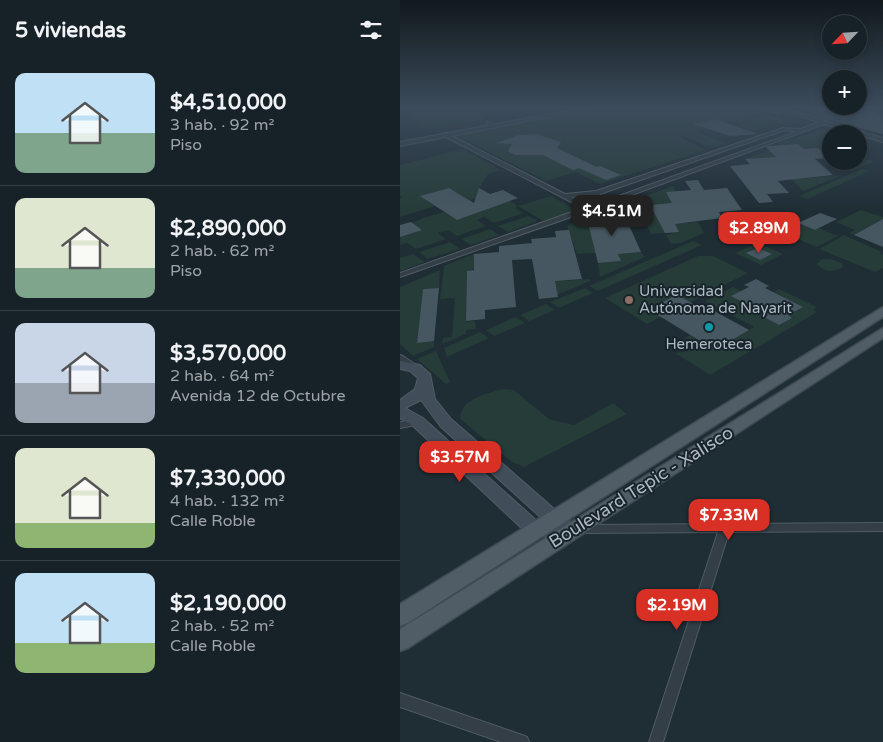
<!DOCTYPE html>
<html lang="es">
<head>
<meta charset="utf-8">
<style>
  :root { --surface:#172228; --page:#242f34; --text:#f1f3f6; --muted:#9ea4a8; --line:#363f45; --accent:#d93025 }
  body { margin:0; font-family:"Varela Round",sans-serif; background:var(--page); color:var(--text); height:100vh; display:flex; flex-direction:column; font-size:19px; white-space:nowrap }
  * { box-sizing:border-box; margin:0 }
  p { font-size:16px; color:var(--muted) }
  .icon { flex:none; width:28px; height:28px; fill:none; stroke:currentColor; stroke-width:2; stroke-linecap:round; stroke-linejoin:round }
  .map { position:relative; flex:1; overflow:hidden }
  .sheet { display:flex; flex-direction:column; background:var(--surface); width:400px }
  .sheet>* { flex:none }
  .needle { width:32px; rotate:245deg }
  .controls { position:absolute; left:422px; top:15px; display:grid; gap:10px }
  .controls a { display:grid; place-items:center; width:45px; height:45px; border-radius:50%; background:var(--surface); box-shadow:0 2px 8px #0003,0 0 0 1px var(--line); font-size:25px }
  .price { position:absolute; translate:-50% -42px; padding:0 11px; border-radius:10px; background:var(--accent); color:#fff; font-size:16px; line-height:32px; filter:drop-shadow(0 1px 2px #0008) }
  .price::after { content:''; position:absolute; left:50%; top:30px; width:15px; height:11px; margin-left:-8px; background:inherit; clip-path:polygon(0 0,100% 0,50% 100%) }
  .price.selected { background:#222; color:#fff }
  ul { padding:0; list-style:none }
  li { display:flex; align-items:center; gap:15px; height:125px; padding:0 15px }
  li+li { border-top:1px solid var(--line) }
  li span { display:grid; place-items:center; flex:none; width:140px; height:100px; border-radius:10px; color:#555 }
  li>.icon { margin-inline-start:auto }
  span .icon { width:60px; height:60px; fill:#fffc; stroke-width:1 }
  li b { font-size:21px }
  h2 { display:flex; justify-content:space-between; align-items:center; height:60px; padding:0 15px; font-size:21px }
  main { display:flex; flex:1; min-height:0 }
  .map>svg:first-child { display:block }
</style>
</head>
<body>
<main>
<section class="sheet">
<h2>5 viviendas<svg class="icon" aria-label="filters" viewBox="0 0 24 24"><path d="M4 7h16M4 17h16"/><circle cx="9" cy="7" r="2"/><circle cx="15" cy="17" r="2"/></svg></h2>
<ul>
<li><span style="background:linear-gradient(#bfe0f5 60%,#7fa58c 0)"><svg class="icon" aria-label="home" viewBox="0 0 24 24"><path d="M3 11l9-7 9 7M6 9v11h12V9"/></svg></span><div><b>$4,510,000</b><p>3 hab. · 92 m²</p><p>Piso</p></div></li>
<li><span style="background:linear-gradient(#dfe7d0 70%,#7fa58c 0)"><svg class="icon" aria-label="home" viewBox="0 0 24 24"><path d="M3 11l9-7 9 7M6 9v11h12V9"/></svg></span><div><b>$2,890,000</b><p>2 hab. · 62 m²</p><p>Piso</p></div></li>
<li><span style="background:linear-gradient(#c9d6e8 60%,#9aa5b1 0)"><svg class="icon" aria-label="home" viewBox="0 0 24 24"><path d="M3 11l9-7 9 7M6 9v11h12V9"/></svg></span><div><b>$3,570,000</b><p>2 hab. · 64 m²</p><p>Avenida 12 de Octubre</p></div></li>
<li><span style="background:linear-gradient(#dfe7d0 75%,#8fb573 0)"><svg class="icon" aria-label="home" viewBox="0 0 24 24"><path d="M3 11l9-7 9 7M6 9v11h12V9"/></svg></span><div><b>$7,330,000</b><p>4 hab. · 132 m²</p><p>Calle Roble</p></div></li>
<li><span style="background:linear-gradient(#bfe0f5 70%,#8fb573 0)"><svg class="icon" aria-label="home" viewBox="0 0 24 24"><path d="M3 11l9-7 9 7M6 9v11h12V9"/></svg></span><div><b>$2,190,000</b><p>2 hab. · 52 m²</p><p>Calle Roble</p></div></li>
</ul>
</section>
<div class="map">
<svg width="483" height="742" viewBox="0 0 483 742">
  <rect width="100%" height="100%" fill="#1f2d35"/>
  <g fill="#253c38">
    <path d="M 0,107 L 71,107 L 85,119 L 29,129 Z"/>
    <path d="M 202,107 L 349,107 L 366,112 L 296,131 L 326,144 L 311,148 L 281,135 L 277,136 L 306,150 L 200,184 L 176,172 L 146,181 L 54,134 Z"/>
    <path d="M 427,107 L 474,107 L 483,115 L 483,122 L 432,118 L 424,121 L 396,112 L 414,110 L 433,111 Z"/>
    <path d="M 368,115 L 385,120 L 354,131 L 337,125 Z"/>
    <path d="M 421,130 L 434,134 L 431,134 L 431,159 L 418,148 L 389,154 L 377,143 Z"/>
    <path d="M 63,149 L 101,170 L 88,174 L 79,188 L 78,198 L 70,200 L 49,188 L 21,196 L 35,206 L 0,217 L 0,199 L 2,197 L 0,196 L 0,165 Z"/>
    <path d="M 369,150 L 398,179 L 442,175 L 403,191 L 383,170 L 365,167 L 358,158 L 345,159 Z"/>
    <path d="M 471,160 L 473,162 L 451,171 L 447,168 L 442,169 L 433,161 Z"/>
    <path d="M 462,169 L 470,171 L 407,199 L 399,196 Z"/>
    <path d="M 274,186 L 284,223 L 298,222 L 304,233 L 281,243 L 271,244 L 266,235 L 279,232 L 251,234 L 237,206 L 227,207 L 225,203 Z"/>
    <path d="M 151,196 L 176,210 L 143,221 L 118,206 L 115,208 L 124,213 L 94,223 L 84,217 L 77,220 L 86,226 L 57,236 L 48,230 L 38,233 L 46,239 L 16,249 L 7,243 L 0,245 C 0,221 25,218 44,212 L 57,220 L 110,201 L 118,206 Z"/>
    <path d="M 209,208 L 228,253 L 241,252 L 245,257 L 200,277 L 198,263 L 220,260 L 217,251 L 177,254 L 167,226 Z"/>
    <path d="M 461,210 L 483,217 L 483,221 L 454,235 L 449,233 L 455,230 L 436,222 Z"/>
    <path d="M 128,216 L 138,221 L 108,232 L 98,226 Z"/>
    <path d="M 385,219 L 415,230 L 419,228 L 438,236 L 417,247 L 368,227 Z"/>
    <path d="M 90,229 L 100,235 L 71,245 L 61,239 Z"/>
    <path d="M 444,235 L 482,252 L 480,253 L 483,255 L 483,268 L 475,272 L 419,249 Z"/>
    <path d="M 293,241 L 302,245 L 198,291 L 189,286 Z"/>
    <path d="M 50,242 L 60,249 L 28,259 L 19,252 Z"/>
    <path d="M 357,243 L 383,254 L 361,265 L 335,253 Z"/>
    <path d="M 13,254 L 25,262 L 0,271 L 0,258 Z"/>
    <path d="M 74,254 L 74,269 L 67,271 L 66,321 L 66,322 L 75,321 L 76,329 L 66,330 L 66,334 L 42,344 L 43,338 L 52,337 L 55,298 L 40,299 L 44,266 Z"/>
    <path d="M 298,256 L 313,256 L 348,273 L 247,324 L 205,298 Z"/>
    <path d="M 422,259 L 430,259 L 442,263 L 443,267 C 435,273 423,272 417,264 Z"/>
    <path d="M 159,264 L 162,281 L 190,279 L 190,281 L 157,295 L 151,267 Z"/>
    <path d="M 40,270 L 39,288 L 23,289 L 17,342 L 34,341 L 34,347 L 13,356 L 0,344 L 0,287 Z"/>
    <path d="M 333,287 L 341,291 L 332,296 L 368,315 L 364,317 L 392,318 L 388,315 L 402,307 L 374,292 L 379,289 L 417,307 L 413,310 L 417,312 L 310,375 L 275,353 L 289,351 L 277,343 L 290,335 L 315,350 L 354,327 L 305,301 Z"/>
    <path d="M 185,288 L 193,293 L 159,308 L 150,302 Z"/>
    <path d="M 146,304 L 155,310 L 129,321 L 120,315 Z"/>
    <path d="M 116,317 L 125,323 L 94,336 L 86,330 Z"/>
    <path d="M 80,332 L 89,338 L 47,357 L 44,348 Z"/>
    <path d="M 36,351 L 50,382 L 46,384 L 17,359 Z"/>
    <path d="M 105,389 L 114,390 L 149,419 L 174,425 L 213,403 L 227,414 L 124,467 L 112,462 L 60,419 C 60,399 89,392 105,389 Z"/>
  </g>
  <g fill="#475761">
    <path d="M 410,107 L 427,107 L 432,111 L 463,107 L 483,117 L 483,134 L 425,119 Z"/>
    <path d="M 314,119 L 358,134 L 330,136 L 293,124 Z"/>
    <path d="M 136,134 L 161,142 L 157,148 L 197,167 L 200,166 L 221,175 L 206,180 L 179,168 L 173,170 L 143,155 L 115,155 L 108,151 L 112,144 L 96,143 L 119,135 Z"/>
    <path d="M 398,144 L 404,149 L 418,148 L 429,158 L 415,159 L 433,175 L 378,181 L 389,193 L 367,194 L 373,202 L 359,203 L 330,166 L 350,164 L 345,159 L 376,157 L 366,147 L 369,146 Z"/>
    <path d="M 298,180 L 304,190 L 327,188 L 342,210 L 319,212 L 322,218 L 275,224 L 279,232 L 265,233 L 250,205 L 272,203 L 266,192 L 291,190 L 285,181 Z"/>
    <path d="M 49,188 L 74,203 L 79,188 L 90,194 L 103,190 L 118,198 L 57,220 L 20,196 Z"/>
    <path d="M 221,207 L 241,252 L 218,254 L 221,261 L 198,263 L 187,219 L 213,217 L 209,208 Z"/>
    <path d="M 420,213 L 437,219 L 415,230 L 398,223 Z"/>
    <path d="M 483,219 L 483,247 L 454,235 L 465,229 Z"/>
    <path d="M 11,222 L 22,230 L 0,237 L 0,225 Z"/>
    <path d="M 169,230 L 182,279 L 155,281 L 158,297 L 139,299 L 132,259 L 112,260 L 116,307 L 85,310 L 85,319 L 66,321 L 67,271 L 74,270 L 74,254 L 99,252 L 99,246 L 132,243 L 131,239 L 156,237 L 155,231 Z"/>
    <path d="M 358,248 L 372,254 L 360,260 L 346,253 Z"/>
    <path d="M 356,279 L 369,286 L 365,288 L 403,307 L 388,315 L 392,318 L 379,325 L 364,317 L 368,315 L 331,296 L 349,287 L 344,285 Z"/>
    <path d="M 39,288 L 34,341 L 17,343 L 23,289 Z"/>
    <path d="M 277,295 L 301,308 L 305,306 L 349,330 L 315,350 L 248,309 Z"/>
  </g>
  <g fill="none" stroke-linecap="round" stroke-linejoin="round">
    <defs>
      <path id="pedestrian" d="M 87,122 L 89,122 L 97,127 L 94,128 L 87,124 Z"/>
      <g id="minor">
        <path d="M 189,107 L 197,107 L 52,136 L 165,194 L 196,191 L 383,128 L 401,129 L 419,122 L 371,107 L 377,107 L 483,138 L 483,142 L 424,124 L 191,210 L 0,277 L 0,273 L 183,208 L 46,137 L 0,146 L 0,142 L 43,134 L 45,133 L 48,133 ZM 385,130 L 396,132 L 202,202 L 200,194 ZM 194,195 L 196,204 L 188,206 L 171,197 Z"/>
        <path d="M 357,107 L 363,107 L 379,112 L 377,113 Z"/>
        <path d="M 0,355 L 3,356 L 23,370 L 22,372 L 16,372 L 0,362 Z"/>
        <path d="M 18,419 L 21,420 L 23,422 L 21,424 L 0,428 L 0,422 Z"/>
        <path d="M 483,523 L 483,531 L 329,532 L 263,742 L 249,742 L 318,532 L 182,533 L 178,532 L 176,529 L 178,526 L 182,525 Z"/>
        <path d="M 0,693 L 122,735 L 127,737 L 129,742 L 101,742 L 0,707 Z"/>
      </g>
      <path id="secondary" d="M 0,361 L 20,365 L 30,374 L 35,399 L 51,419 L 160,514 L 168,518 L 170,522 L 180,524 L 183,529 L 180,534 L 135,537 L 129,535 L 13,426 L 0,418 L 0,400 L 15,389 L 18,378 L 10,371 L 0,369 ZM 21,400 L 41,427 L 147,523 L 139,523 L 23,418 L 5,408 Z"/>
      <g id="primary">
        <path d="M 483,307 L 483,317 L 8,623 L 0,626 L 0,604 Z"/>
        <path d="M 483,328 L 483,338 L 8,648 L 0,651 L 0,629 Z"/>
      </g>
    </defs>
    <use href="#pedestrian" stroke="#505c64" stroke-width="2"/>
    <use href="#minor" stroke="#505c64" stroke-width="2"/>
    <use href="#secondary" stroke="#505c64" stroke-width="2"/>
    <use href="#primary" stroke="#3f4a52" stroke-width="3"/>
    <use href="#pedestrian" fill="#333e46" fill-rule="evenodd"/>
    <use href="#minor" fill="#333e46" fill-rule="evenodd"/>
    <use href="#secondary" fill="#414e59" fill-rule="evenodd"/>
    <use href="#primary" fill="#505d66" fill-rule="evenodd"/>
  </g>
  <linearGradient id="sky" x2="0" y2="1"><stop stop-color="#11191d"/><stop offset="0.51" stop-color="#3c4c5c"/><stop offset="1" stop-color="#3c4c5c" stop-opacity="0"/></linearGradient>
  <rect width="483" height="211" fill="url(#sky)"/>
  <circle fill="#8d6e63" stroke="#18232a" stroke-width="2" cx="229" cy="300" r="5"/>
  <circle fill="#0f9aa8" stroke="#18232a" stroke-width="2" cx="309" cy="327" r="5"/>
  <g text-anchor="middle" stroke-width="4" stroke-linejoin="round" paint-order="stroke">
    <g font-size="15" fill="#acb9c3" stroke="#18232a" text-anchor="start">
      <text x="239" y="296">Universidad<tspan x="239" dy="17">Autónoma de Nayarit</tspan></text>
      <text x="309" y="349" text-anchor="middle">Hemeroteca</text>
    </g>
    <g font-size="18" fill="#acb9c3" stroke="#18232a">
      <text transform="translate(241 487) rotate(-32)" y="6">Boulevard Tepic - Xalisco</text>
    </g>
  </g>
</svg>
<div class="controls">
<a><svg class="needle" viewBox="-14 -14 28 28"><path d="M0-13l5 13h-10z" fill="#e53935"/><path d="M0 13l5-13h-10z" fill="#9ea4a8"/></svg></a>
<a>+</a>
<a>−</a>
</div>
<b class="price selected" style="left:212px;top:237px">$4.51M</b>
<b class="price" style="left:359px;top:254px">$2.89M</b>
<b class="price" style="left:60px;top:483px">$3.57M</b>
<b class="price" style="left:329px;top:541px">$7.33M</b>
<b class="price" style="left:277px;top:631px">$2.19M</b>
</div>
</main>
</body>
</html>
